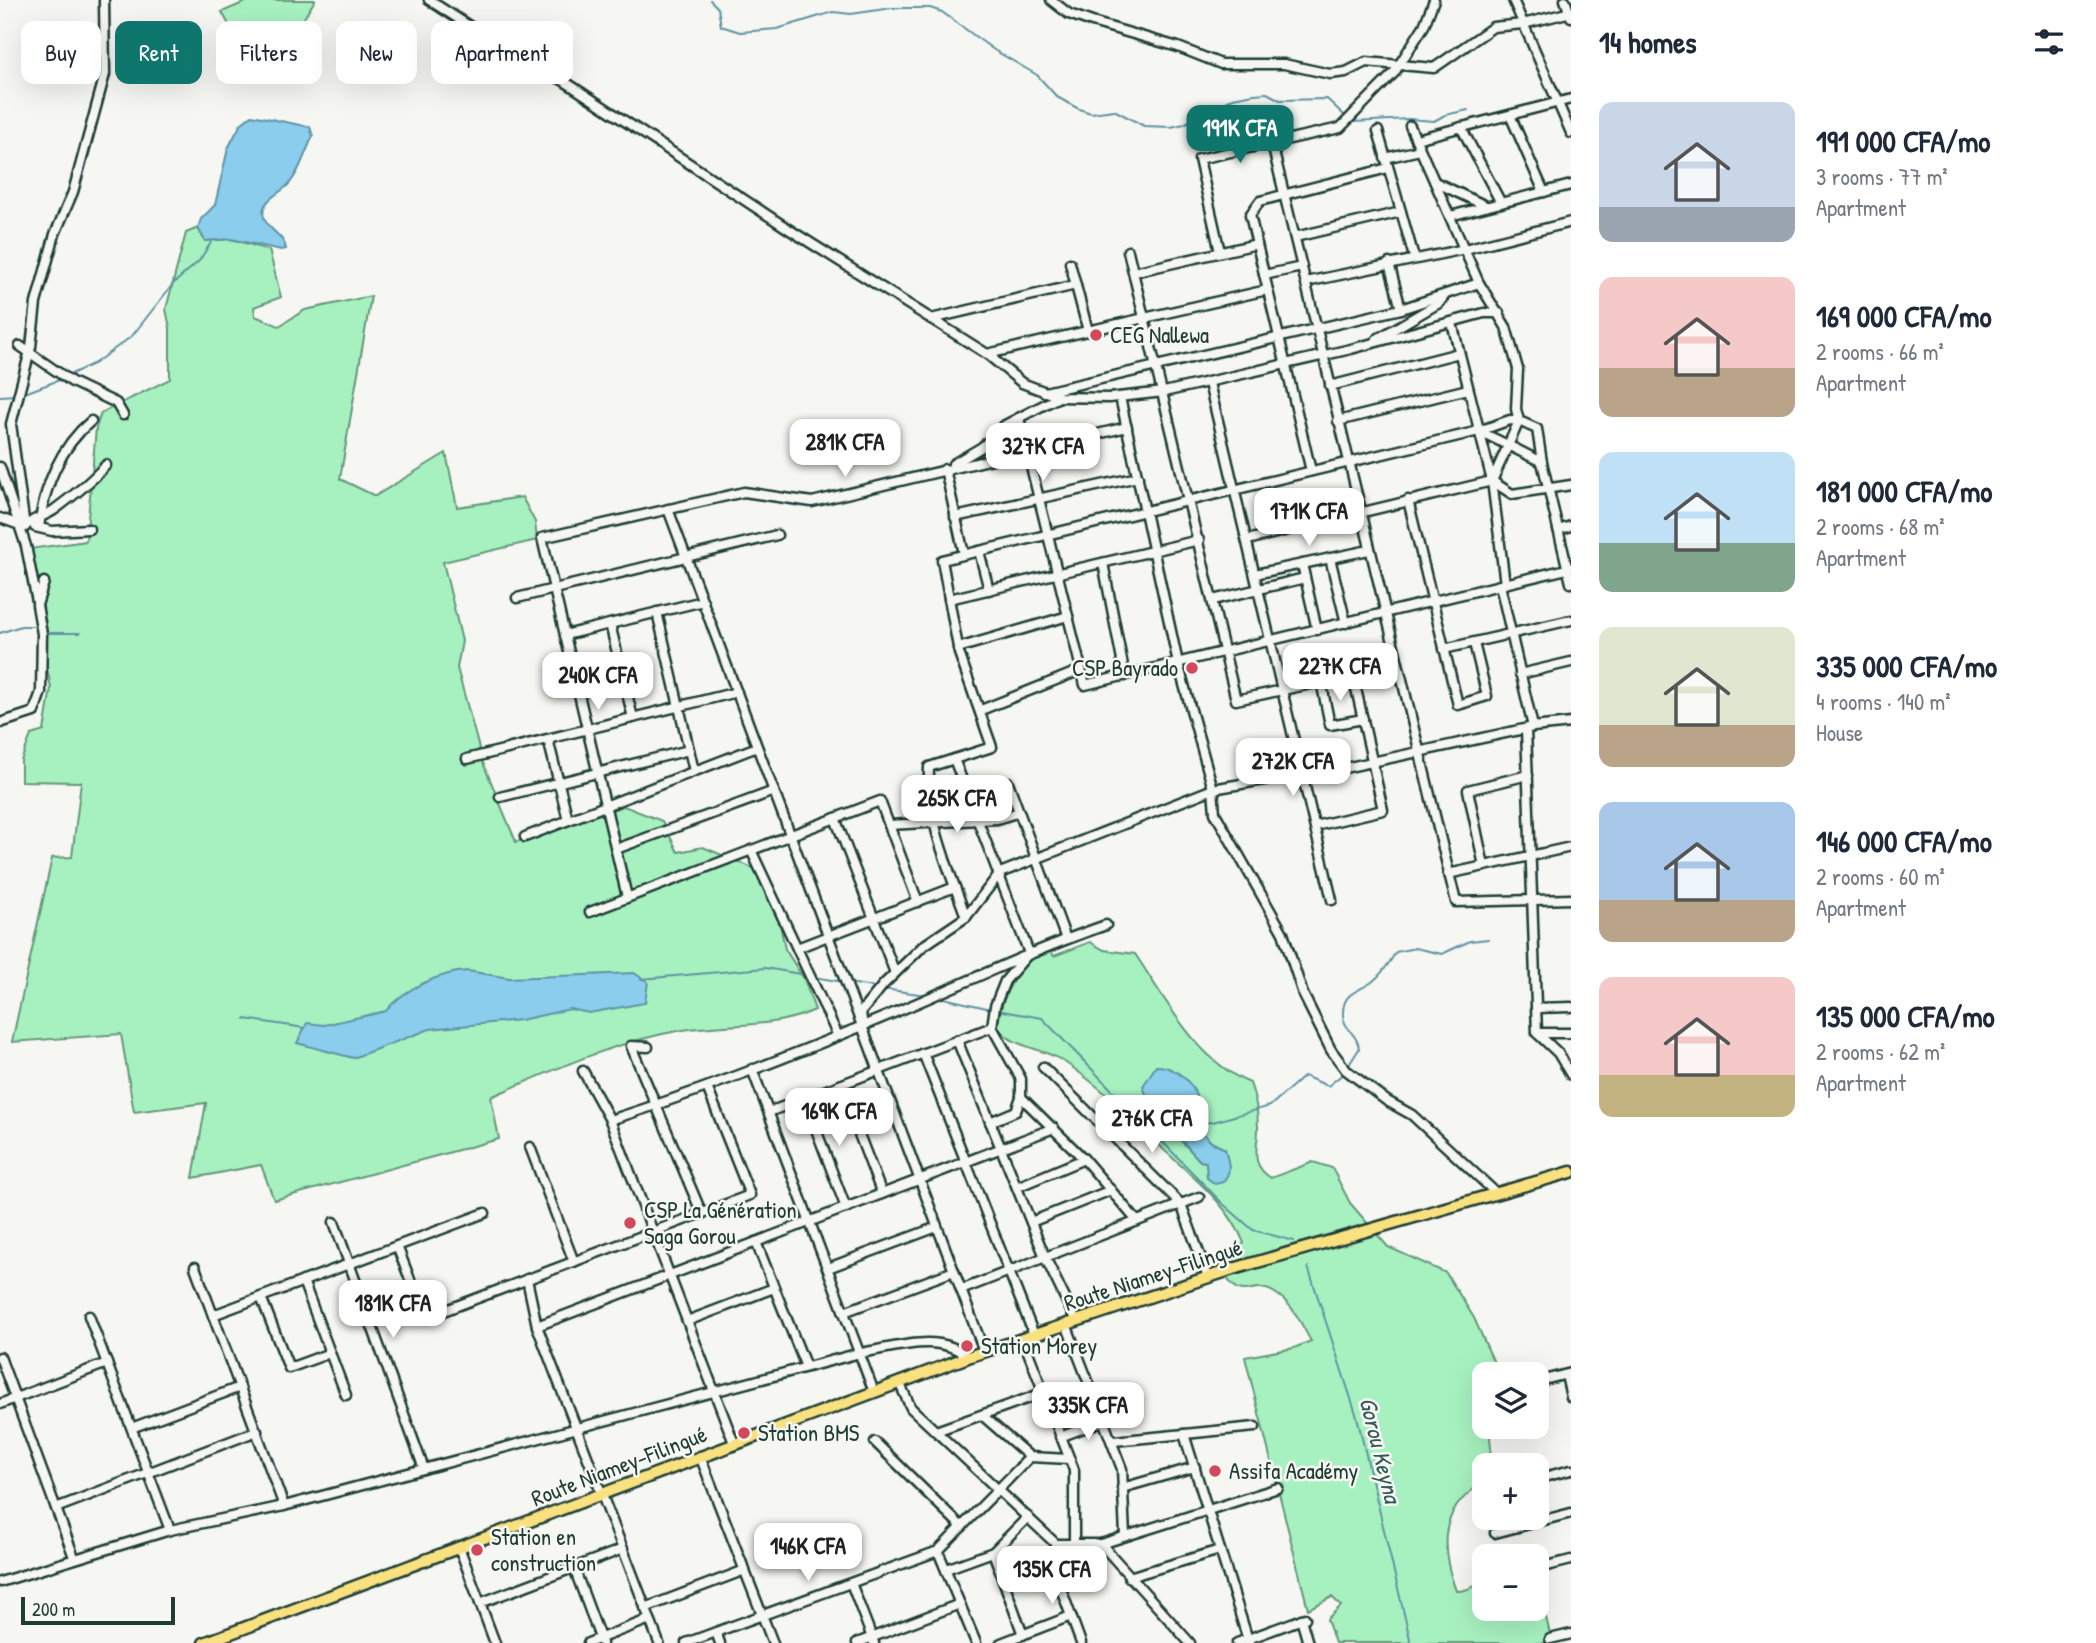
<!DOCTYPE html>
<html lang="en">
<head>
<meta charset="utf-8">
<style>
  :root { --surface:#fff; --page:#f2f2f3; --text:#1f2937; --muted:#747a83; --accent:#0f766e }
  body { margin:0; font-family:"Patrick Hand",sans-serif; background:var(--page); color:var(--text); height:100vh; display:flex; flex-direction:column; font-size:26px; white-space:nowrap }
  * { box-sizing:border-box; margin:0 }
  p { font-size:23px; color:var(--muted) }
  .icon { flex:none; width:38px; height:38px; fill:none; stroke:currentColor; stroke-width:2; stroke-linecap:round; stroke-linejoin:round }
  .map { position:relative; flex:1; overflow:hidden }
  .panel { display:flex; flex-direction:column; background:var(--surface); width:525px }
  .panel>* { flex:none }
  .banner { position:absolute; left:21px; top:21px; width:665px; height:63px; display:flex; gap:14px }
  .fabs { position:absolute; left:1472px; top:1362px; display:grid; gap:14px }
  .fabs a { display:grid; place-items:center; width:77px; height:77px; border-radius:14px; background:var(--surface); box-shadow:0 7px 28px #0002; font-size:35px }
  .scale { position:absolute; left:21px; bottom:18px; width:154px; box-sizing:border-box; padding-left:7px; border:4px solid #1f3d34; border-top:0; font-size:19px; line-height:24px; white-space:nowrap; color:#1f3d34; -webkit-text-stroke:5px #f6f6f2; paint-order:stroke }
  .price { position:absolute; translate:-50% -60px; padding:0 16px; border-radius:14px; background:#fff; color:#222; font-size:23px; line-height:46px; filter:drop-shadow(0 2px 4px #0008) }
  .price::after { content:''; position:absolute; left:50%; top:42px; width:21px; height:16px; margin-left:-10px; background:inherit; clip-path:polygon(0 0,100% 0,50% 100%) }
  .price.selected { background:var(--accent); color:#fff }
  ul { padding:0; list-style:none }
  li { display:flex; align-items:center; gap:21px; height:175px; padding:0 28px }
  li span { display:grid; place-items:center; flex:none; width:196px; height:140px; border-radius:14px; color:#555 }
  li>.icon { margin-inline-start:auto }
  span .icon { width:84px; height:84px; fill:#fffc; stroke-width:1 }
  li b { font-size:30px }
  h2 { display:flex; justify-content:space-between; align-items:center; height:84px; padding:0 28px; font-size:30px }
  .pill { padding:0 24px; border-radius:14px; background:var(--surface); box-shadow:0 7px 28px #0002; font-size:24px; line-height:63px }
  .pill.selected { background:var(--accent); color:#fff }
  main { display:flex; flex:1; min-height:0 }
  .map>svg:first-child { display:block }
</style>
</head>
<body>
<main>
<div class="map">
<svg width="1571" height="1643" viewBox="0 0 1571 1643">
  <rect width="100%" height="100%" fill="#f6f6f2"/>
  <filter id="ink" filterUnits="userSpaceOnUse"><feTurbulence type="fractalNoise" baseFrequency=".0143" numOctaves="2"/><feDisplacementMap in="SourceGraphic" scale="14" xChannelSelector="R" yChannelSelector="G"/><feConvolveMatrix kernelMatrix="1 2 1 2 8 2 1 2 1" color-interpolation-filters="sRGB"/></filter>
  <g filter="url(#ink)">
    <g fill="#a7f1c0" stroke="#63977a" stroke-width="2" fill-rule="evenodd">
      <path d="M 250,0 L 315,0 L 295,33 L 284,45 L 243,50 L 222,12 Z"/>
      <path d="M 198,228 L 205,241 L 231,239 L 269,250 L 281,297 L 254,307 L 255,316 L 279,326 L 305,310 L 371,296 L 340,479 L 375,496 L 446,453 L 457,507 L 522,497 L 535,522 L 537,540 L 443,562 L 462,641 L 457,668 L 483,763 L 516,842 L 624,806 L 662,821 L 678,852 L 703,847 L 758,870 L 779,919 L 785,949 L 804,979 L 815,1010 C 773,1029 728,1023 683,1030 C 616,1041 553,1070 491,1097 L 499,1139 L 274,1200 L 261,1165 L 193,1178 L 206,1103 L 134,1112 L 121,1034 L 12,1042 L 52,858 L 72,857 L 81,782 L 21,781 L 21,761 L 31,735 L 44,731 L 51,688 L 33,597 L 29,549 L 86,541 L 96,428 L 101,413 L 170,379 L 170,328 L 166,309 L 186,233 Z"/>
      <path d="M 1090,942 L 1104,950 L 1135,954 C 1166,1000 1197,1061 1250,1083 C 1255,1096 1258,1114 1258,1128 C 1258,1149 1249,1164 1271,1178 L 1313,1162 L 1332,1168 L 1350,1203 L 1388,1247 L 1446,1273 L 1474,1318 L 1499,1374 L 1484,1374 L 1484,1426 L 1489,1426 L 1491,1448 L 1488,1465 L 1484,1465 L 1481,1484 C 1438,1511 1440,1548 1456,1591 C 1471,1591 1477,1585 1484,1572 L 1484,1608 L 1536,1608 L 1537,1579 L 1552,1643 L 1335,1643 L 1327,1619 L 1341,1606 L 1332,1597 L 1308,1609 L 1245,1357 L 1294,1348 L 1311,1341 C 1301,1324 1294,1306 1278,1295 C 1249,1274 1245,1312 1219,1266 L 1244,1243 C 1229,1205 1193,1177 1164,1150 C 1132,1118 1101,1086 1063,1061 C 1040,1046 1015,1049 998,1028 C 1000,994 1019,965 1046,945 L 1054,956 ZM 1196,1098 L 1196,1113 L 1187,1119 L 1189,1124 L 1195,1124 L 1211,1142 L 1225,1149 L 1226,1155 L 1207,1171 L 1206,1162 L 1200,1161 C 1187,1146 1170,1132 1163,1113 Z"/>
    </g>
    <g fill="#8acdec" stroke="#5f93a2" stroke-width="2">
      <path d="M 252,115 L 310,127 L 313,136 C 305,152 300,172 288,185 C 278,195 259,201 264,218 C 268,230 284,235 286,249 L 281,250 L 231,239 L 205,241 L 198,228 L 201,219 L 215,205 L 228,148 L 241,124 Z"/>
      <path d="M 468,971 L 509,978 L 634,973 L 648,982 L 645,1003 L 589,1013 L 570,1009 L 521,1020 L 430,1029 L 353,1058 L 297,1043 L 307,1023 L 324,1025 L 386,1011 C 403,989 441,972 468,971 Z"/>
      <path d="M 1156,1066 C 1178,1065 1204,1091 1196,1113 L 1188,1119 L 1189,1124 L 1195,1124 L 1211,1142 L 1225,1149 C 1228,1162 1233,1170 1223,1182 L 1215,1184 L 1207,1178 L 1206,1162 L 1200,1161 L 1168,1125 L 1163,1113 L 1149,1102 L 1143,1086 Z"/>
    </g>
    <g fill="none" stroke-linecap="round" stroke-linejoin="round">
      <g stroke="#5f93a2" stroke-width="2">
        <path d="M 710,0 L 718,8 L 721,26 L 740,32 L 777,29 L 833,12 L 851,14 L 892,8 L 930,8 L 942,12 L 994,50 L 1037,75 L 1057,97 L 1079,109 L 1091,113 L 1114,110 L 1144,126 L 1171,127 L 1184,124 L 1233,98 L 1254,94 L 1267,93 L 1280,100 L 1327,99 L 1346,117"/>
        <path d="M 1353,122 L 1409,119 L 1434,121 L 1445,115 L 1468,110"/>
        <path d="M 67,376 L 95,363 L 132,336 L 173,284 L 199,261 L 212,241"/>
        <path d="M 22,394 L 62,379"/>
        <path d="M 0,396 L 16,395"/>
        <path d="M 0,633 L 21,626 L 36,626"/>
        <path d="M 47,633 L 80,633"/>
        <path d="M 814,977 L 843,982"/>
        <path d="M 641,979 L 765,968 L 806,975"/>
        <path d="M 849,983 L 878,988"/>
        <path d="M 883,989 L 926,995"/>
        <path d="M 939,997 L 991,1009"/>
        <path d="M 997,1010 L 1042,1018 L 1222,1203 L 1253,1230 L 1294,1241"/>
        <path d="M 245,1019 L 305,1028"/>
        <path d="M 1347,1068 L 1359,1049 C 1358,1034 1344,1030 1343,1016 C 1342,992 1356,993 1372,982 C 1381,975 1390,962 1396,952 L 1415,948 L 1442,954 L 1470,941 L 1488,939"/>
        <path d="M 1189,1124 L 1213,1122 L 1270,1106 L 1304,1076 L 1328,1086 L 1344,1073"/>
        <path d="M 1308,1267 L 1357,1417 L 1411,1643"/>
      </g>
      <defs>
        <g id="minor">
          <path d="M 429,0 L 508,51 L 564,81 L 790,230 L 987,354 L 1022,383 L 1059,397 L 1109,398 L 1164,392 L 1351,349 L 1484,313 L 1499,313"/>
          <path d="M 1051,0 L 1069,14 L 1092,22 L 1178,47 L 1221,64 L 1284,64 L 1330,74 L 1346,72 L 1366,62 L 1434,68 L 1493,27 L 1523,24 L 1571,12"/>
          <path d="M 1513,0 L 1571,133"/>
          <path d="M 1565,0 L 1571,17"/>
          <path d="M 1510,115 L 1544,192"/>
          <path d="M 1410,126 L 1479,283 L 1506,327 L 1518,369 L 1516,409 L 1519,421 L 1537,429 L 1542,462 L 1571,583"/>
          <path d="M 1461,127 L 1501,203"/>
          <path d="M 1378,131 L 1414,257"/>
          <path d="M 1416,139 L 1571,99"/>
          <path d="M 1272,144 L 1456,902 L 1571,899"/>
          <path d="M 1385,158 L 1420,150"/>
          <path d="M 1435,182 L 1486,206"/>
          <path d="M 1450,216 L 1571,185"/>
          <path d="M 1295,237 L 1401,212"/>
          <path d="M 1128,251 L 1236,700 L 1353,675 L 1383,810 L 1315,826"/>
          <path d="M 1220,252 L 1199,159 L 1340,128 L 1394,73 L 1424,26 L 1434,0"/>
          <path d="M 1070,263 L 1088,331"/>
          <path d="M 1389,263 L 1401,309"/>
          <path d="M 1134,272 L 1257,244"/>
          <path d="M 1264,275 L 1302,267"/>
          <path d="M 1306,282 L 1465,249 L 1571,222"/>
          <path d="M 931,319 L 1076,285"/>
          <path d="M 1452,323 L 1492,481 L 1505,584"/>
          <path d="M 1377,339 L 1439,303 L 1445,295"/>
          <path d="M 20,346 L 72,382 L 116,403 L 123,415"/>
          <path d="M 987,354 L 1267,290"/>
          <path d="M 1209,383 L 1332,900"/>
          <path d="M 1330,386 L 1459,353"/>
          <path d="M 1045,392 L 1401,309 L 1479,283"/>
          <path d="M 1120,397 L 1178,663 L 1213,789 L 1215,813 L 1283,933 L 1303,994 L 1331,1050 L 1346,1070 L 1387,1101 L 1412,1115 L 1496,1193"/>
          <path d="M 1019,418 L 1085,685 L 1571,568"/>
          <path d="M 1338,421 L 1468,389"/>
          <path d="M 1479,431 L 1542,462"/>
          <path d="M 953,464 L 982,447 L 1005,425 L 1059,397"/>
          <path d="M 0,467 L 26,546 L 37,602"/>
          <path d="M 945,469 L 964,554"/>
          <path d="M 1311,471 L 1250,215 L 1260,201 L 1388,168"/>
          <path d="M 1408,500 L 1458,705 L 1487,696 L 1474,643"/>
          <path d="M 668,509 L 984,1351"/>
          <path d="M 955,517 L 1138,477"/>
          <path d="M 0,518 L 25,527 L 11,424 L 31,347 L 36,303 L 55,234 L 73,192 L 105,74 L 104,0"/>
          <path d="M 25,527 C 32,518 44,517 54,510 C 73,496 91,482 106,465"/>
          <path d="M 35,527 L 52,531 L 89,529"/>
          <path d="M 39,527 C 44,487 60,447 91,421"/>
          <path d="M 1558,530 L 1571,526"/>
          <path d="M 1247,540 L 1492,481 L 1512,494 L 1571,485"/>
          <path d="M 979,551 L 989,590"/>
          <path d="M 1330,558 L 1346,623"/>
          <path d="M 1103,563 L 1125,676"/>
          <path d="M 1302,564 L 1317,630"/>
          <path d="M 1255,574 L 1369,550"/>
          <path d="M 1500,585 L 1533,727"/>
          <path d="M 517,598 L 777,535"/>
          <path d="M 949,599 L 1199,540"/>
          <path d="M 1213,600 L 1305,578"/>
          <path d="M 657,612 L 694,771"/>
          <path d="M 610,624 L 633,718"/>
          <path d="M 565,635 L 703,601"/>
          <path d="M 958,648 L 1068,616"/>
          <path d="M 1444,649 L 1571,620"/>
          <path d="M 1520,674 L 1571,662"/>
          <path d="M 1321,681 L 1330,725 L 1363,719"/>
          <path d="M 981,710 L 1081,670"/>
          <path d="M 0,723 L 34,712 L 41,692 L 42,634 L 37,605 L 44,582"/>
          <path d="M 1526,729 L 1537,1033 L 1558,1053 L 1571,1075"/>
          <path d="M 548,739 L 568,820"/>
          <path d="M 467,759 L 737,692"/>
          <path d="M 954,759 L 1029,953 L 1005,981 L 995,1006 L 992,1027 L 1021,1079 L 1021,1097 L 1084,1159 L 1137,1221"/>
          <path d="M 1303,777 L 1533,727 L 1571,723"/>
          <path d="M 1008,782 L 1066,939"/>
          <path d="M 500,797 L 689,750"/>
          <path d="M 835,818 L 895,973"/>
          <path d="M 889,825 L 997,819 L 1019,812"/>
          <path d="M 525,837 L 757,747"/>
          <path d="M 616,849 L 774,791"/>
          <path d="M 751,850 L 838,1036"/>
          <path d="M 1484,866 L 1468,790 L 1528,775"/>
          <path d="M 1448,874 L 1571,847"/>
          <path d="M 627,897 L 542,538 L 744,492 L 812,502 L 1127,427"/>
          <path d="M 590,912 L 880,801 L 918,902"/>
          <path d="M 966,917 C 948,866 927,823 929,767 L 992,747 L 959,653 L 942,560 L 1479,431 L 1510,420 L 1519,421 L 1492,481"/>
          <path d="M 797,948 L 955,887"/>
          <path d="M 1536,1008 L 1571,1007"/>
          <path d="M 862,1020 L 861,1012 L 884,984 L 923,946 L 966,917 L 1000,873 L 1213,789 L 1303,773"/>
          <path d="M 1537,1033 L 1571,1033"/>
          <path d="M 957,1040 L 1045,1257 L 1076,1321"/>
          <path d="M 648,1047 L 631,1046 L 702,1214"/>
          <path d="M 923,1053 L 1034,1335"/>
          <path d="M 1043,1067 L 1181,1204 L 1208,1277"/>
          <path d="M 752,1069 L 874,1392"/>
          <path d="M 583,1071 L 610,1120 L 734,1443"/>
          <path d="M 840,1085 L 882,1194"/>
          <path d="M 804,1098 L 846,1208"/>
          <path d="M 769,1112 L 992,1027"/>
          <path d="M 610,1120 C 695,1093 778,1061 860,1027 C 942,994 1022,954 1106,925"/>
          <path d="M 990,1122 L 1016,1111 L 1021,1097"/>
          <path d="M 530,1147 L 574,1262"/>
          <path d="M 1017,1187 L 1084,1159"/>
          <path d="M 334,1222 L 424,1469"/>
          <path d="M 1031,1222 L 1111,1190"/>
          <path d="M 756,1242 L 806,1367"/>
          <path d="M 397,1246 L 425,1318 L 750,1195 L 707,1087"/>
          <path d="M 195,1267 L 284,1506"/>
          <path d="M 828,1268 L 937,1227"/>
          <path d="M 527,1279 L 537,1326 L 659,1643"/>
          <path d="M 303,1281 L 346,1395"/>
          <path d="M 961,1290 L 1199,1197"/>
          <path d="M 261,1297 L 289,1368 L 330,1353"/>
          <path d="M 844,1312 L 954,1271"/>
          <path d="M 213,1315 L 485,1213"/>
          <path d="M 89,1316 L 170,1530"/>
          <path d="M 687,1321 L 774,1288"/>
          <path d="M 1066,1324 L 1122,1469 L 1125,1536"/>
          <path d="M 537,1326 L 1054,1128"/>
          <path d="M 1023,1339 L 1074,1470 L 1074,1544"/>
          <path d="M 0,1357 L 74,1557"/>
          <path d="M 1566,1375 L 1571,1397"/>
          <path d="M 899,1382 L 911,1408 L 1056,1544 L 1101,1544 L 1190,1643"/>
          <path d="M 1536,1382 L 1571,1373"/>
          <path d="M 0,1404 L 107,1363"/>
          <path d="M 982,1415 L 1030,1457 L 1069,1459"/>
          <path d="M 134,1427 L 240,1387"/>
          <path d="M 936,1431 L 1043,1393"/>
          <path d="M 1184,1434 L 1249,1643"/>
          <path d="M 1060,1437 L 1105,1420"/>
          <path d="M 1114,1441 L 1255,1427"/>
          <path d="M 875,1442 L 962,1527"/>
          <path d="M 700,1456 L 773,1643"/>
          <path d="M 1536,1479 L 1571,1470"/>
          <path d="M 1122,1488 L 1195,1467"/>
          <path d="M 56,1508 L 257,1431"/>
          <path d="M 1495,1533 L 1571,1513"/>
          <path d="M 1056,1544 L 1050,1559 L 1081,1643"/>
          <path d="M 1101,1544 L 1278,1488"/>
          <path d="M 459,1547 L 495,1643"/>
          <path d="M 938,1551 L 976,1643"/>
          <path d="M 993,1552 L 1023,1635"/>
          <path d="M 1543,1567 L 1571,1560"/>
          <path d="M 574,1568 L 602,1643"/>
          <path d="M 946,1569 L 993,1552 L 1028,1517"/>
          <path d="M 1129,1577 L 1220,1550"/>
          <path d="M 0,1582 L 170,1530 L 284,1506 L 860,1353 C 895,1348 939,1331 968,1357"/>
          <path d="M 851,1583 L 874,1643"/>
          <path d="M 480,1603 L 623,1549"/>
          <path d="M 645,1608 L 745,1570"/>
          <path d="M 1301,1619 L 1308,1643"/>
          <path d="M 716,1632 L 720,1643"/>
          <path d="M 1550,1639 L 1571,1634"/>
          <path d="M 588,1643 L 650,1619"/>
          <path d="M 686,1643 L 938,1551 L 1030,1457"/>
          <path d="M 857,1643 L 960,1604"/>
          <path d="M 1001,1643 L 1071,1616"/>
          <path d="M 1237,1643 L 1305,1618"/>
        </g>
        <path id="major" d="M 204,1643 L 968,1357 L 1233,1269 L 1571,1172"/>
      </defs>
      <use href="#minor" stroke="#1f3d34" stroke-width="13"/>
      <use href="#major" stroke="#1f3d34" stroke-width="15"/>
      <use href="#minor" stroke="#f6f6f2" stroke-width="8"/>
      <use href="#major" stroke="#fae180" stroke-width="10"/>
    </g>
  </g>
  <g fill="#d1495b" stroke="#f6f6f2" stroke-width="2.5">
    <circle cx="1096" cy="335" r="7"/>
    <circle cx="1192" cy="668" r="7"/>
    <circle cx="630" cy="1223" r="7"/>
    <circle cx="967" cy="1346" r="7"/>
    <circle cx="744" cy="1433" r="7"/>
    <circle cx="1215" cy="1471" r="7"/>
    <circle cx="477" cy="1550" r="7"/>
  </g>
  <g text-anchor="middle" stroke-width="5" stroke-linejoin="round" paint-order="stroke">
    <g font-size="23" fill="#1f3d34" stroke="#f6f6f2" text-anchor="start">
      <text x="1110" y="343">CEG Nallewa</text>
      <text x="1178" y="676" text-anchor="end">CSP Bayrado</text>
      <text x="644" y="1218">CSP La Génération<tspan x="644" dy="26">Saga Gorou</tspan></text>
      <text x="981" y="1354">Station Morey</text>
      <text x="758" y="1441">Station BMS</text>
      <text x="1229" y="1479">Assifa Académy</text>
      <text x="491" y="1545">Station en<tspan x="491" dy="26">construction</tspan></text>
    </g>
    <g font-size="23" fill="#1f3d34" stroke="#f6f6f2">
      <text transform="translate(1153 1275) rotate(-18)" y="8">Route Niamey-Filingué</text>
      <text transform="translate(619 1466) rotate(-21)" y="8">Route Niamey-Filingué</text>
    </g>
    <g font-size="24" font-style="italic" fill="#345a59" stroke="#f6f6f2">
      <text transform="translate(1380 1450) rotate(76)" y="8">Gorou Keyna</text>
    </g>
  </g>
</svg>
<div class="fabs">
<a><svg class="icon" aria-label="layers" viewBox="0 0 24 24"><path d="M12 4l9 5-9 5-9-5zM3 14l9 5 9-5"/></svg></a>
<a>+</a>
<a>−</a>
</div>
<div class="scale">200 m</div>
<b class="price selected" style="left:1240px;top:165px">191K CFA</b>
<b class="price" style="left:845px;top:479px">281K CFA</b>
<b class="price" style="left:1043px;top:483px">327K CFA</b>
<b class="price" style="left:1309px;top:548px">171K CFA</b>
<b class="price" style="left:1340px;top:703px">227K CFA</b>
<b class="price" style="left:598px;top:712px">240K CFA</b>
<b class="price" style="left:1293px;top:798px">272K CFA</b>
<b class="price" style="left:957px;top:835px">265K CFA</b>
<b class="price" style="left:839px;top:1148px">169K CFA</b>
<b class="price" style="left:1152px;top:1155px">276K CFA</b>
<b class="price" style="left:393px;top:1340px">181K CFA</b>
<b class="price" style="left:1088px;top:1442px">335K CFA</b>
<b class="price" style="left:808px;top:1583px">146K CFA</b>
<b class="price" style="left:1052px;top:1606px">135K CFA</b>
<div class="banner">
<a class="pill">Buy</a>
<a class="pill selected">Rent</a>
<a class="pill">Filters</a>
<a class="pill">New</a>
<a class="pill">Apartment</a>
</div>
</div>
<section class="panel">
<h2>14 homes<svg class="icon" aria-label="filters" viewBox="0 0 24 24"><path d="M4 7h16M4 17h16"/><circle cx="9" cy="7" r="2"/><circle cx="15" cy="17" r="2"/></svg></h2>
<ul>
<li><span style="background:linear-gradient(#c9d6e8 75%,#9aa5b1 0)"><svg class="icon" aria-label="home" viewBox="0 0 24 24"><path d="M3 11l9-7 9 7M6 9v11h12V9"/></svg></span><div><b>191 000 CFA/mo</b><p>3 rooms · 77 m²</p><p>Apartment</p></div></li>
<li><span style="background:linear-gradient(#f6c9c9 65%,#b9a48a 0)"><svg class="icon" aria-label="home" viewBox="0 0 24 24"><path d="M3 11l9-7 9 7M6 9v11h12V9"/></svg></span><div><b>169 000 CFA/mo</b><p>2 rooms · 66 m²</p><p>Apartment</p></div></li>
<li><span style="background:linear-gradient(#bfe0f5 65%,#7fa58c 0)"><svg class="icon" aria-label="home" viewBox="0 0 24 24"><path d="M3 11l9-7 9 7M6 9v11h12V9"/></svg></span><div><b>181 000 CFA/mo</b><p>2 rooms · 68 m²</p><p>Apartment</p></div></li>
<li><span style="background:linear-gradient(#dfe7d0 70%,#b9a48a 0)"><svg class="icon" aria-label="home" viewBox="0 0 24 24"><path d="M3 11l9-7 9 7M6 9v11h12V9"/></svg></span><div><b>335 000 CFA/mo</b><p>4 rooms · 140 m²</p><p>House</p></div></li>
<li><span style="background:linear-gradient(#a9c7e8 70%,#b9a48a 0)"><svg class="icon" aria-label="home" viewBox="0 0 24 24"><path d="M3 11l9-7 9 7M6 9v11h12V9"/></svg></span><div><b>146 000 CFA/mo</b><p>2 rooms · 60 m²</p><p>Apartment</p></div></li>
<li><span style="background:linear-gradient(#f6c9c9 70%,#c2b280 0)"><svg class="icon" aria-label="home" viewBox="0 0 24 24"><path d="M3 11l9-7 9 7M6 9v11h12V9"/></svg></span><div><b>135 000 CFA/mo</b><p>2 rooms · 62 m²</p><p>Apartment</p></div></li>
</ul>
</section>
</main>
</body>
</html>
